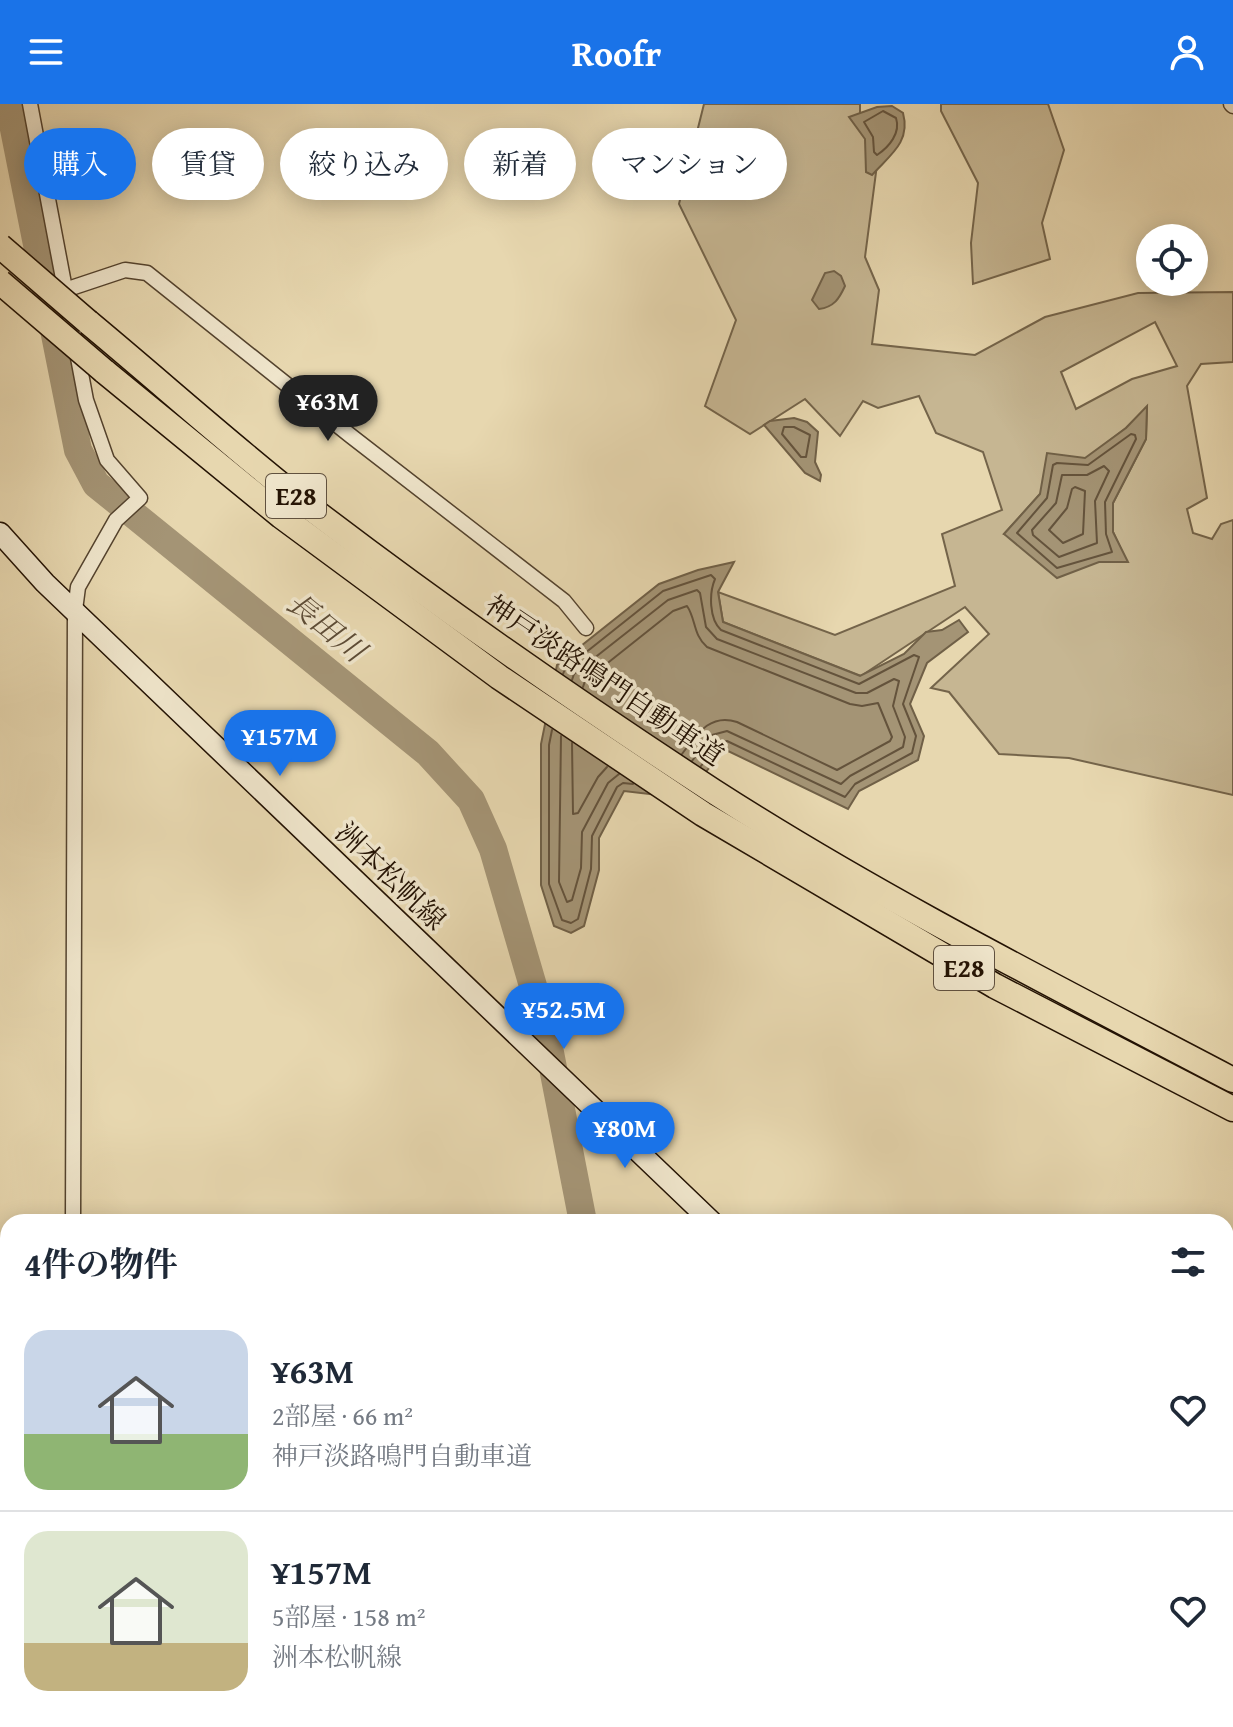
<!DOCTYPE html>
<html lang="ja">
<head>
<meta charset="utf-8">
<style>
  :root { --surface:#fff; --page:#f6f6f7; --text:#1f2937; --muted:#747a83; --line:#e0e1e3; --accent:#1a73e8 }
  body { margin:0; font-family:"Gentium Book Plus","Noto Serif JP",serif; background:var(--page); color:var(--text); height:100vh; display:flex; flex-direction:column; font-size:30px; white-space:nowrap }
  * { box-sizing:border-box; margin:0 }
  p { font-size:26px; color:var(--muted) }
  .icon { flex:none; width:44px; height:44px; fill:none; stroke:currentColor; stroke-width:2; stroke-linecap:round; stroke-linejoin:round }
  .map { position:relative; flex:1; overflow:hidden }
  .drawer { position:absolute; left:0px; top:1110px; width:1234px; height:514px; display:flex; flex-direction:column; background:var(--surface); border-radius:24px 24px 0 0; box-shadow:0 4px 20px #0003 }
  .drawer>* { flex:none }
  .top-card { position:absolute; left:24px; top:24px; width:800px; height:72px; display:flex; gap:16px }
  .buttons { position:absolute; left:1136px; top:120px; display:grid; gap:16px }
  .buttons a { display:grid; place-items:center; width:72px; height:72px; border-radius:50%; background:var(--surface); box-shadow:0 4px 20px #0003; font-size:40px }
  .price { position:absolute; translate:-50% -68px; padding:0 18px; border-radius:28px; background:var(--accent); color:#fff; font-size:26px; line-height:52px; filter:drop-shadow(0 2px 4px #0008) }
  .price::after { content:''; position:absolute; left:50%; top:48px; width:24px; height:18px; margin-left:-12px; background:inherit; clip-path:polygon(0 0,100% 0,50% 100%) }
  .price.selected { background:#222; color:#fff }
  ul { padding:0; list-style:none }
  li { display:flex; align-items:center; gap:24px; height:200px; padding:0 24px }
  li+li { border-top:2px solid var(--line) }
  li span { display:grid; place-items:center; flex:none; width:224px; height:160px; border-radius:24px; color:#555 }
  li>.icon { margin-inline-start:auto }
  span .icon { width:96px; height:96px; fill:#fffc; stroke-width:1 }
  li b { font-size:34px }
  h2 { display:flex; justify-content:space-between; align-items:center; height:96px; padding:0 24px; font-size:34px }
  .tag { padding:0 28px; border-radius:36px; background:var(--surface); box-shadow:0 4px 20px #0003; font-size:28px; line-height:72px }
  .tag.selected { background:var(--accent); color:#fff }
  header { display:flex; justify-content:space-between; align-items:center; height:104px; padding:0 24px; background:var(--accent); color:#fff; font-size:36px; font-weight:700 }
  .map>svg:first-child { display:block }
</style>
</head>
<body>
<header><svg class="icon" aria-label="menu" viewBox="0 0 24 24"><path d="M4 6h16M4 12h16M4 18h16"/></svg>Roofr<svg class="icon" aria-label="person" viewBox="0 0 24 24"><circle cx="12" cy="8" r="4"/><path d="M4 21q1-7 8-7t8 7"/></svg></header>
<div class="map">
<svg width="1233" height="1623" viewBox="0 0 1233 1623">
  <rect width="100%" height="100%" fill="#e7d7af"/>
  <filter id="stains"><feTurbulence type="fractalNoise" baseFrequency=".0025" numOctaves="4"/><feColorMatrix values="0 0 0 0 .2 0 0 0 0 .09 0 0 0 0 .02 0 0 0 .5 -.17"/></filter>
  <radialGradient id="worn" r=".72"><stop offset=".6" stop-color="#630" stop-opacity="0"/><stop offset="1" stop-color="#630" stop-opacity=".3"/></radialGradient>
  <g fill="#c6b692" stroke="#74644a" stroke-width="2" fill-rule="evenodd">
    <path d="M 704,0 L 860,0 L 860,19 L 878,53 L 865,153 L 879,186 L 872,240 L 975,251 L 1045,213 L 1138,189 L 1233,188 L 1233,258 L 1201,260 L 1187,282 L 1207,394 L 1187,405 L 1193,429 L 1212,435 L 1221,420 L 1233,416 L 1233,691 L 1069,654 L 999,650 L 949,588 L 931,584 L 989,530 L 965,503 L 861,572 L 723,518 L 718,488 L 835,531 L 955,482 L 942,430 L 1002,406 L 983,348 L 936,329 L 919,292 L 878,304 L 863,297 L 840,332 L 805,295 L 750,330 L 705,302 L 736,216 L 679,100 ZM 1155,218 L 1177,262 L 1132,275 L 1076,305 L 1061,268 ZM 1147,303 L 1146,335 L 1113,399 L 1113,428 L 1127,458 L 1099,458 L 1004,430 L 1040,390 L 1126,324 Z"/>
    <path d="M 941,0 L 1048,0 L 1064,46 L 1042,119 L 1050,155 L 973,180 L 971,139 L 978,79 L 941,7 Z"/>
  </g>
  <g fill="#a49475" stroke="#706047" stroke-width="2">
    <path d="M 892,2 L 903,9 C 911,38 890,51 872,71 L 866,68 L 865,35 L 849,13 L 877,3 Z"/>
    <path d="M 834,167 L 841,172 L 845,182 C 839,195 834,203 819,205 L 812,196 L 825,169 Z"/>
    <path d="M 1147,302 L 1146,335 L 1113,399 L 1113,428 L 1128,458 L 1099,458 L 1057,474 L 1004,430 L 1040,390 L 1047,349 L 1085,354 L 1126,324 Z"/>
    <path d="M 794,314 L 807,318 L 818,328 L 815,358 L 821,371 L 820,377 L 805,369 L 764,321 L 770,317 Z"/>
    <path d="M 734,458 L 718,488 L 723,518 L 860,572 L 904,550 L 926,528 L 942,526 L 959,516 L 968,528 L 927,559 L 910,600 L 924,632 L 918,656 L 859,687 L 848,705 L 724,645 L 694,683 L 658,691 L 624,687 L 599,734 L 599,766 L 584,822 L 571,829 L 554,822 L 541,781 L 541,640 L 557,561 L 659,480 L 698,466 Z"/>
  </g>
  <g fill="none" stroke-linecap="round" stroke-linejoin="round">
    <g stroke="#64533c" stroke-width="2">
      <path d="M 883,7 L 896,14 C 901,29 889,43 877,51 L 874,48 L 873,33 L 864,18 Z"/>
      <path d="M 784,323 L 794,323 L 810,331 L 806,353 L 801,353 L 782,330 Z"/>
      <path d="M 1131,330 L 1135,331 L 1136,335 L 1105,398 L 1106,430 L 1112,448 L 1057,464 L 1017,429 L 1047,394 L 1053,361 L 1057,359 L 1088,361 Z"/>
      <path d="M 1104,362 L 1109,367 L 1095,397 L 1097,439 L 1059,453 L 1033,431 L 1032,426 L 1056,399 L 1062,371 L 1087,371 Z"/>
      <path d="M 1075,383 L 1085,387 L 1083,430 L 1063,439 L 1049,426 L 1067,404 L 1072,385 Z"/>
      <path d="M 563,570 L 565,565 L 663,487 L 711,471 L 715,475 C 709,489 709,515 721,526 L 859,580 L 914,551 L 919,553 L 903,600 L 916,632 L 912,649 L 855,680 L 845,693 L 727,637 L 718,640 L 701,662"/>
      <path d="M 572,576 L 574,570 L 668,496 L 697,486 L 700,489 L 706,523 L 717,535 L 856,589 L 867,589 L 894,575 L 899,577 L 893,602 L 905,633 L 903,643 L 850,672 L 841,680 L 727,627 L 712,631 L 692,657"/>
      <path d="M 583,583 L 585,577 L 673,507 L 687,502 C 696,515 693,531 707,543 L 850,600 L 862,602 L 878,599 L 892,633 L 890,637 L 837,666 L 737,618 C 710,609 697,630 682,650"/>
      <path d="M 552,626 L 549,641 L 549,780 L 562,816 L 571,819 L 578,815 L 591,765 L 592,732 L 617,683 L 623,679 L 633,680"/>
      <path d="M 561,632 L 559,778 L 567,798 L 572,796 L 581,764 L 582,728 L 608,679 L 619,670"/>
      <path d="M 572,639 L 573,710 L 578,709 L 598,673 L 607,663"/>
    </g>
    <g stroke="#a49475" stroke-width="28">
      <path d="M 9,0 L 78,346 L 96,380 L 428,649 L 471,696 L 493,745 L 545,923 L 583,1118"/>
      <path d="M 1137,1616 L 1149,1623"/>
    </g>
    <defs>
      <g id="minor">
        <path d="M 30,0 L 86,296 L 107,356 L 140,394 L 116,416 L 78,483 L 75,506 L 73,1118"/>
        <path d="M 1231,0 L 1233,2"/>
        <path d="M 65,186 L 125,166 L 147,169 L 351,332 L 564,497 L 586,524"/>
        <path d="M 1226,1259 L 1233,1263"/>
        <path d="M 0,1513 L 8,1508"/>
        <path d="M 612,1616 L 619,1623"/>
        <path d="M 358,1623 L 360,1616"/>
        <path d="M 516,1623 L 518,1616"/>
      </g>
      <g id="secondary">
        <path d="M 0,429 L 45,479 L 712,1118"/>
        <path d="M 1226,1498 L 1233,1505"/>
      </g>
      <g id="motorway">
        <path d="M 88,218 C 159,277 228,339 300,396 C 434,499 572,595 713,687 C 879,794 1058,884 1233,976"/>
        <path d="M 104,267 L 281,412 L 499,573 L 703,710 L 995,882 L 1233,1005"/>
      </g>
    </defs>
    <use href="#minor" stroke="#54432e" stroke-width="17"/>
    <use href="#secondary" stroke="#231203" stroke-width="23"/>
    <use href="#motorway" stroke="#231203" stroke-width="27"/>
    <use href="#minor" stroke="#efe5cb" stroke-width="14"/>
    <use href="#secondary" stroke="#efe5cb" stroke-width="20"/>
    <use href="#motorway" stroke="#e7d7af" stroke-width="24"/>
    <defs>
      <g id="motorway-bridge">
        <path d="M 0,142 L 88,218"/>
        <path d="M 0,178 L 104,267"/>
      </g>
    </defs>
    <use href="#motorway-bridge" stroke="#231203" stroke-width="27" stroke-linecap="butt"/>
    <use href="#motorway-bridge" stroke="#e7d7af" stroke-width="24"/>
  </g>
  <g text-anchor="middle" stroke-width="7" stroke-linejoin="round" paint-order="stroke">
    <g fill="#efe5cb" stroke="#60513f" stroke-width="2">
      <rect x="266" y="370" width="60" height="44" rx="6"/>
      <rect x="934" y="842" width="60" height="44" rx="6"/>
    </g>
    <g font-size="26" font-weight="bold" fill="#231203">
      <text x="296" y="401">E28</text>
      <text x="964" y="873">E28</text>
    </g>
    <g font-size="28" fill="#231203" stroke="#efe5cb">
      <text transform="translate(605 576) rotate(34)" y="10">神戸淡路鳴門自動車道</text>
      <text transform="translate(391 772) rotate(44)" y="10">洲本松帆線</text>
    </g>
    <g font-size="30" font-style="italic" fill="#5d4c36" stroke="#efe5cb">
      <text transform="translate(326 523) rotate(39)" y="10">長田川</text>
    </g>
  </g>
  <rect width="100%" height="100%" filter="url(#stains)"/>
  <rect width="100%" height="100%" fill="url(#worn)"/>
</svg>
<div class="buttons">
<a><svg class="icon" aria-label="locate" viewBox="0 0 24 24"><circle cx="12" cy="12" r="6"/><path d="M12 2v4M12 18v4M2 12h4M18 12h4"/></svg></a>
</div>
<b class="price selected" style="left:328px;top:339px">¥63M</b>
<b class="price" style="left:280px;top:674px">¥157M</b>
<b class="price" style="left:564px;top:947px">¥52.5M</b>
<b class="price" style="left:625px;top:1066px">¥80M</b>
<div class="top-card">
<a class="tag selected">購入</a>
<a class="tag">賃貸</a>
<a class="tag">絞り込み</a>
<a class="tag">新着</a>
<a class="tag">マンション</a>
</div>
<section class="drawer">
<h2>4件の物件<svg class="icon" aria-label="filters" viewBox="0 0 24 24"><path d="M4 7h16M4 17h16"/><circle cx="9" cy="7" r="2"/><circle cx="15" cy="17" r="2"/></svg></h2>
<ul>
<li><span style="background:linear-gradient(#c9d6e8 65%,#8fb573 0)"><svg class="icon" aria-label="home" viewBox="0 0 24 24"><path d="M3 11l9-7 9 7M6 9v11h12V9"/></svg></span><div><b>¥63M</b><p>2部屋 · 66 m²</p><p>神戸淡路鳴門自動車道</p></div><svg class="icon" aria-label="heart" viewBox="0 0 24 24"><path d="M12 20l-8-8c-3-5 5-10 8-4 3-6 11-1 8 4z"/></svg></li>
<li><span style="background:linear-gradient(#dfe7d0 70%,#c2b280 0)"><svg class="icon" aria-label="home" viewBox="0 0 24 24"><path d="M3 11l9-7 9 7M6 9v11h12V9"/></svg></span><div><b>¥157M</b><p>5部屋 · 158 m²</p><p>洲本松帆線</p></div><svg class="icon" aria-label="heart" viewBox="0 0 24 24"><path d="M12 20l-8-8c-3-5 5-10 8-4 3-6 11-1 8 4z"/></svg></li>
</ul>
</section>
</div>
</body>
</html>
